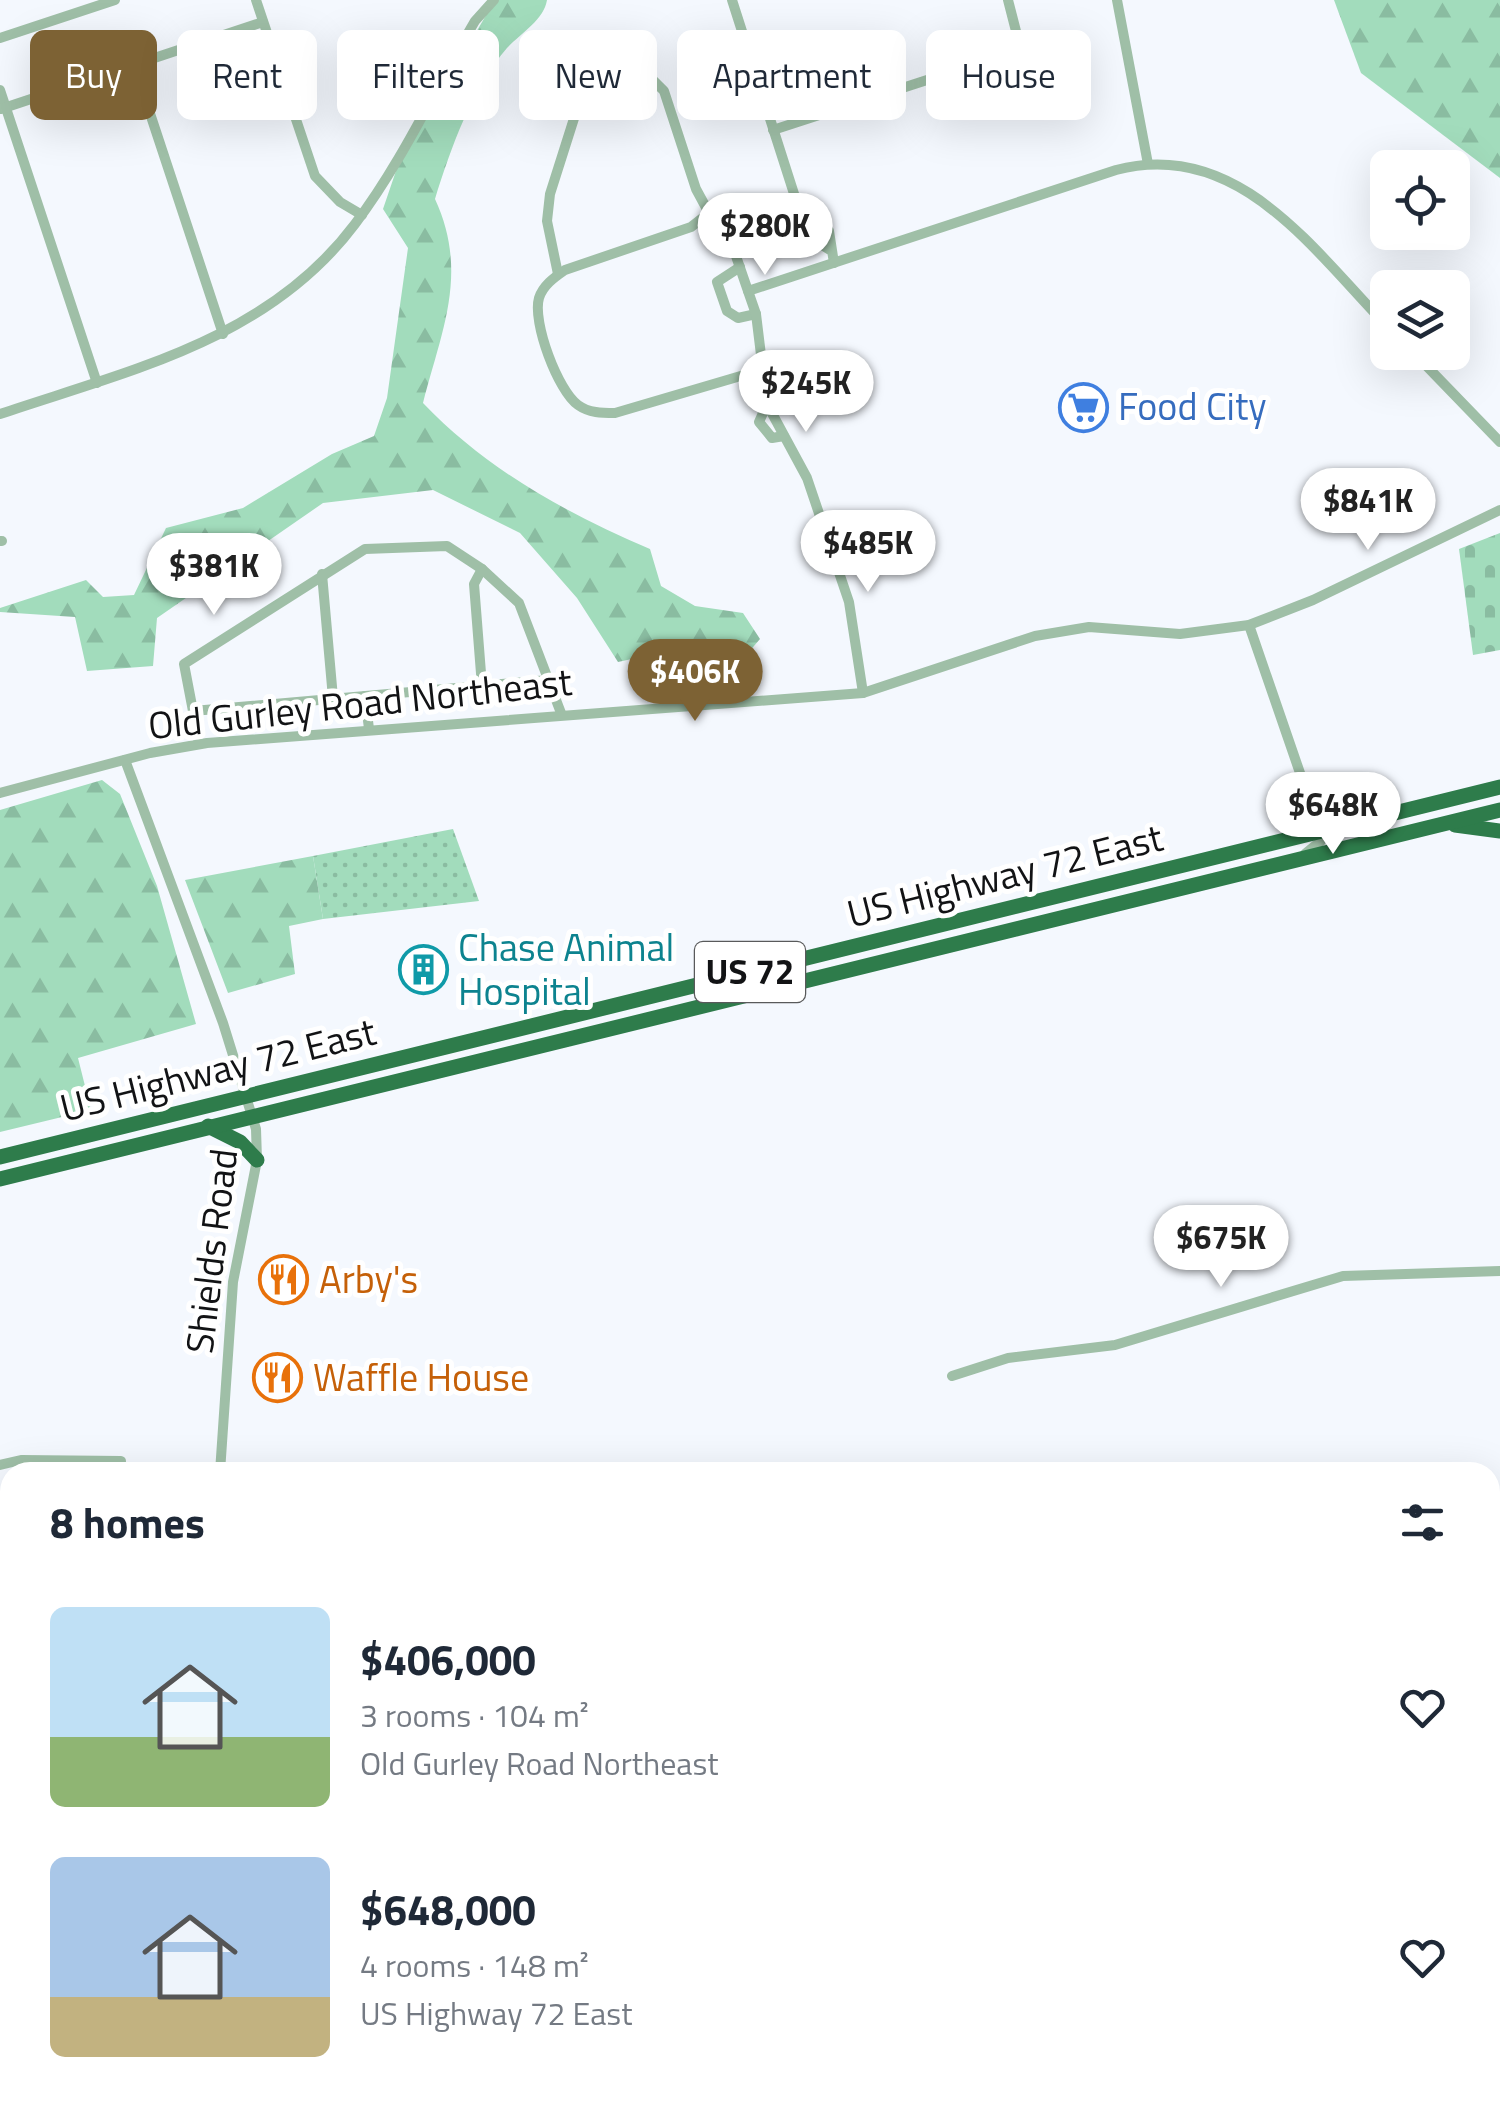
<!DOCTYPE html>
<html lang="en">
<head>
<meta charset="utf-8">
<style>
  :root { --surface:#fff; --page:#f6f6f7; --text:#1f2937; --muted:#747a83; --accent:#7d6234 }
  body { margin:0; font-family:"Titillium Web",sans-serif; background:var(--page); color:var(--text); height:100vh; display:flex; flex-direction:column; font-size:38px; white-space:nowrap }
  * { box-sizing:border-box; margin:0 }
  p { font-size:32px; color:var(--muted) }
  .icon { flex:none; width:55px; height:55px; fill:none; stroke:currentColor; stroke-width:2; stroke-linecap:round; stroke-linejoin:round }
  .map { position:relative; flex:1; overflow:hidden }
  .side { position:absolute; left:0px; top:1462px; width:1500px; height:642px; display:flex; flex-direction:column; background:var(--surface); border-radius:30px 30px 0 0; box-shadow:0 10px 40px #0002 }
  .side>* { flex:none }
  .banner { position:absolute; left:30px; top:30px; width:1440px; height:90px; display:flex; gap:20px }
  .buttons { position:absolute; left:1370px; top:150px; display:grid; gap:20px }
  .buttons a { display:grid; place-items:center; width:100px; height:100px; border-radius:15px; background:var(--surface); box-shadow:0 10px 40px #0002; font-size:50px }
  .price { position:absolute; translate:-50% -85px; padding:0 22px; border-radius:35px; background:#fff; color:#222; font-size:32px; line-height:65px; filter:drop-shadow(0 2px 5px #0008) }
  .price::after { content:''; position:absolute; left:50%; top:60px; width:30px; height:22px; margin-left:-15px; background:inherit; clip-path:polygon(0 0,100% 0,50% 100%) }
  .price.current { background:var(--accent); color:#fff }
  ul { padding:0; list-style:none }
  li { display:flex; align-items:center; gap:30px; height:250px; padding:0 50px }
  li span { display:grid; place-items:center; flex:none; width:280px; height:200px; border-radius:15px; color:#555 }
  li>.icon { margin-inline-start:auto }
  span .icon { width:120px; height:120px; fill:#fffc; stroke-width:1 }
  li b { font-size:42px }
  h2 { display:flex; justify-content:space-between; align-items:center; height:120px; padding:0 50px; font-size:42px }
  .pill { padding:0 35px; border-radius:15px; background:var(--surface); box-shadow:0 10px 40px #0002; font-size:35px; line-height:90px }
  .pill.current { background:var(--accent); color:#fff }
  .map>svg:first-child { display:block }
</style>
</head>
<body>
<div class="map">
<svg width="1500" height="2104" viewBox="0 0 1500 2104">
  <defs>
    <pattern id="grass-dots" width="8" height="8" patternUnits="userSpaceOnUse" patternTransform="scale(2.5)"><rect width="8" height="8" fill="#a2dcbc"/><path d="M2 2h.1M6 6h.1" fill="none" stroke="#8abca1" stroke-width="1.8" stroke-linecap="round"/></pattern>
    <pattern id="forest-firs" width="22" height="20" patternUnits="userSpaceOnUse" patternTransform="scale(2.5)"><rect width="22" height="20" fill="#a2dcbc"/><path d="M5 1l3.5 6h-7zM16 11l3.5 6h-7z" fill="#8abca1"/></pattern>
    <pattern id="cemetery-stones" width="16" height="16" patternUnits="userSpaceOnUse" patternTransform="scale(2.5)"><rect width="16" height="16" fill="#a2dcbc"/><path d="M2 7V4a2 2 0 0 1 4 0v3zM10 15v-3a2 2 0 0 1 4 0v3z" fill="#8abca1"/></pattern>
  </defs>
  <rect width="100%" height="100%" fill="#f4f8fe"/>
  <g fill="url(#grass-dots)">
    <path d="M 453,829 L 479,901 L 323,919 L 313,856 Z"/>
    <path d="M 0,1762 L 10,1767 L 10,1951 L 0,1945 Z"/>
    <path d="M 212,2095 L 337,2095 L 340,2104 L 215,2104 Z"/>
  </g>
  <g fill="url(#forest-firs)">
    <path d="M 495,0 L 547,0 C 544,20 521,33 507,48 C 472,88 451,148 435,199 C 469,273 442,329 423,403 C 487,470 566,513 650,549 L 661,586 L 695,606 L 743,613 L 760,639 L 729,675 L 673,650 L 618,662 L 577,598 L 520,533 L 433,490 L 323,503 L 157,618 L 153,666 L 87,671 L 75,617 L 0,612 L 0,608 L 86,580 L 103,597 L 134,595 L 166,528 L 243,508 L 332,454 L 374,436 L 387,398 L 408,248 L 383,209 L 398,165 Z"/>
    <path d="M 1334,0 L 1500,0 L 1500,178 L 1361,73 Z"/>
    <path d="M 102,780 L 120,794 L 157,886 L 196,1024 L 78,1058 L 91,1110 L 0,1132 L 0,810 Z"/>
    <path d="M 313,856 L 323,919 L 289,926 L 295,974 L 228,993 L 185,880 Z"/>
  </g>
  <path fill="url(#cemetery-stones)" d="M 1500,533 L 1500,650 L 1473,655 L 1459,549 Z"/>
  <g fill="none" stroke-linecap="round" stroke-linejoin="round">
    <g stroke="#9fbfa7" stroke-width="10">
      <path d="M 256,0 L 315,176 L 340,202 L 362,215"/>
      <path d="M 732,0 L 796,200 L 813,217"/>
      <path d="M 1117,0 L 1148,164"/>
      <path d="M 0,38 L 115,0"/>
      <path d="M 134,65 L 223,334"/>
      <path d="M 0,90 L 97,383"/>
      <path d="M 1,109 L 263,22"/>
      <path d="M 773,130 L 1004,55 L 1017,35 L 1008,0"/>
      <path d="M 709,213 L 691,227 L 565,270 C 555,277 543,285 539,298 C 532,322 558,391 578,405 C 589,413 602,413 615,413 L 761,370"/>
      <path d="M 830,250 L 822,245 L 813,217 L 829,231 L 834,263"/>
      <path d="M 740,267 L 717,282 L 727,311 L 738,318 L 756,314"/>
      <path d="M 558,274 L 547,221 L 550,194 L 577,109 L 593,85 L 617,73 L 650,77 L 664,91 L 696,189 L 709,213 L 727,230 L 748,291 L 756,314 L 767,404 L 807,478 L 849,602 L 863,693"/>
      <path d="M 748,291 L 1116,170 C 1238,138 1313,250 1388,327"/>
      <path d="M 1413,352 L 1500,442"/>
      <path d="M 767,404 L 759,422 L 772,438 L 784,436"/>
      <path d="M 0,414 C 130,370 268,340 355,224 C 402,162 435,89 475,21 L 494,0"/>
      <path d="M 0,541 L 2,541"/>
      <path d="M 322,574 L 333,698"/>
      <path d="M 1249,625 L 1320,831 L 1321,841 L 1305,854"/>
      <path d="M 548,680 L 193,711 L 184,664 L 365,549 L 447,546 L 482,569 L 519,603 L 561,713"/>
      <path d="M 482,686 L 474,584 L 482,569"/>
      <path d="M 365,696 L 369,729"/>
      <path d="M 125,760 L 223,1023 L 256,1129 L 257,1160 L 233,1282 L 220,1472"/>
      <path d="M 0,793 L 150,753 L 207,743 L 863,693 L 1035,636 L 1089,627 L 1180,634 L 1249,625 L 1313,600 L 1500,510"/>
      <path d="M 1290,838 L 1311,806"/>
      <path d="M 952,1376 L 1008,1358 L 1115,1345 L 1343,1276 L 1500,1271"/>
      <path d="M 0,1465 L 21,1460 L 121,1461 L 120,1472"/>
      <path d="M 0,1640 L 10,1644"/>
      <path d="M 0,2103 L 10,2087"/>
    </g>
    <g stroke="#2e7c4b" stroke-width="15">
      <path d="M 1455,825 L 1500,831"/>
      <path d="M 208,1126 L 240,1142 L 257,1160"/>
      <path d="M 0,1157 L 1500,787"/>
      <path d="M 0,1179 L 1500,810"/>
    </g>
    <g stroke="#66686b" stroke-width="2.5" stroke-dasharray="12 12" stroke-linecap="butt">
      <path d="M 0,1702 L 10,1707"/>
      <path d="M 1490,1879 L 1500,1878"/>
    </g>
  </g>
  <defs>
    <symbol id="supermarket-ring" viewBox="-11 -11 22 22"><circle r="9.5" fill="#fff" stroke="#3f7fe0" stroke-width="1.5"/><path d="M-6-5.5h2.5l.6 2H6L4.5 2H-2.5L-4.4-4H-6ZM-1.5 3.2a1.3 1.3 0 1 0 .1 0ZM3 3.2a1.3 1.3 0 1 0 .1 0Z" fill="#3f7fe0"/></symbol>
    <symbol id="building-ring" viewBox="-11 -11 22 22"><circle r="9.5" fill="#fff" stroke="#0f9aa8" stroke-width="1.5"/><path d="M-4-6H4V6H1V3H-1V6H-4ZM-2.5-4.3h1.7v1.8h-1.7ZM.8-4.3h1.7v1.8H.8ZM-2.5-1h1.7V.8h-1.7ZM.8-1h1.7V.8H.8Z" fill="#0f9aa8"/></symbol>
    <symbol id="restaurant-ring" viewBox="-11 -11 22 22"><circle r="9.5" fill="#fff" stroke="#e8710a" stroke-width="1.5"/><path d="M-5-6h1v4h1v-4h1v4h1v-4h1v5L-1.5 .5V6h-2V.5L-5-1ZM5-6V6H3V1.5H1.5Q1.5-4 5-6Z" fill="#e8710a"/></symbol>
  </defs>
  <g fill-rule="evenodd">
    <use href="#supermarket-ring" x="1056" y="380" width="55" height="55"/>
    <use href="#building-ring" x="396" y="942" width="55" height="55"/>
    <use href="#restaurant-ring" x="256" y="1252" width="55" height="55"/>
    <use href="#restaurant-ring" x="250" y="1350" width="55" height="55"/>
  </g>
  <g text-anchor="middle" stroke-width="10" stroke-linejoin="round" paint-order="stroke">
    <rect fill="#fff" stroke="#595a5b" stroke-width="2.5" x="695" y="942" width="110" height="60" rx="8"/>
    <g font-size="35" font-weight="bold" fill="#121315">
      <text x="750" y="984">US 72</text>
    </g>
    <g font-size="38" fill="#366cbe" stroke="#fff" text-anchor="start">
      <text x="1118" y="420">Food City</text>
    </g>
    <g font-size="38" fill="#121315" stroke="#fff">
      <text transform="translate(360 704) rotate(-6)" y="13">Old Gurley Road Northeast</text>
      <text transform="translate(1005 876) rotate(-14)" y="13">US Highway 72 East</text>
      <text transform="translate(218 1070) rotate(-14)" y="13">US Highway 72 East</text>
      <text transform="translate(212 1251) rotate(-83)" y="13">Shields Road</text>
    </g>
    <g font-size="38" fill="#0d838f" stroke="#fff" text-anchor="start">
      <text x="458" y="961">Chase Animal<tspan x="458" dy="44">Hospital</tspan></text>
    </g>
    <g font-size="38" fill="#c56008" stroke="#fff" text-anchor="start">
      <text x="319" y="1293">Arby's</text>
      <text x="313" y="1391">Waffle House</text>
    </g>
  </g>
</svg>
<div class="buttons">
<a><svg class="icon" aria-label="locate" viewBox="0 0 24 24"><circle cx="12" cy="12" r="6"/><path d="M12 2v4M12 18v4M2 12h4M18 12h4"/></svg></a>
<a><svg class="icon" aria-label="layers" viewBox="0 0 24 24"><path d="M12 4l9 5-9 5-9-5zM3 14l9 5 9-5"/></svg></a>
</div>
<b class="price" style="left:765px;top:278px">$280K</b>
<b class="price" style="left:806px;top:435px">$245K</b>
<b class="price" style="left:1368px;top:553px">$841K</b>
<b class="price" style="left:868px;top:595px">$485K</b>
<b class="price" style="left:214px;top:618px">$381K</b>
<b class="price current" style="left:695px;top:724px">$406K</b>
<b class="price" style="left:1333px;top:857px">$648K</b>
<b class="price" style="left:1221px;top:1290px">$675K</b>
<div class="banner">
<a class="pill current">Buy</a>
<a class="pill">Rent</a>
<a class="pill">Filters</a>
<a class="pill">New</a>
<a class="pill">Apartment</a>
<a class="pill">House</a>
</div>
<section class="side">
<h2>8 homes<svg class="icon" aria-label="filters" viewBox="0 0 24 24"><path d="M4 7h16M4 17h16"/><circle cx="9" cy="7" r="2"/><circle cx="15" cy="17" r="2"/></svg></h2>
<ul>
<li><span style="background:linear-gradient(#bfe0f5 65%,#8fb573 0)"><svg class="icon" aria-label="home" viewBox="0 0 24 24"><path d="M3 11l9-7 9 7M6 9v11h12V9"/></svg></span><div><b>$406,000</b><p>3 rooms · 104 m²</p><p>Old Gurley Road Northeast</p></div><svg class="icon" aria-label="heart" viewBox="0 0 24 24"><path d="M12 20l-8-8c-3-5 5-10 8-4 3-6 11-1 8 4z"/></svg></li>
<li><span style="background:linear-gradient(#a9c7e8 70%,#c2b280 0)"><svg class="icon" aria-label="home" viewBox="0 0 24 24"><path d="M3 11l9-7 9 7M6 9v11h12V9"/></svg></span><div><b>$648,000</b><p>4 rooms · 148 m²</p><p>US Highway 72 East</p></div><svg class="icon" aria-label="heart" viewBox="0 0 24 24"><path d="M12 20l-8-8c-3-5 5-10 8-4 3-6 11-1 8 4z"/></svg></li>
</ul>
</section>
</div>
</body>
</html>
